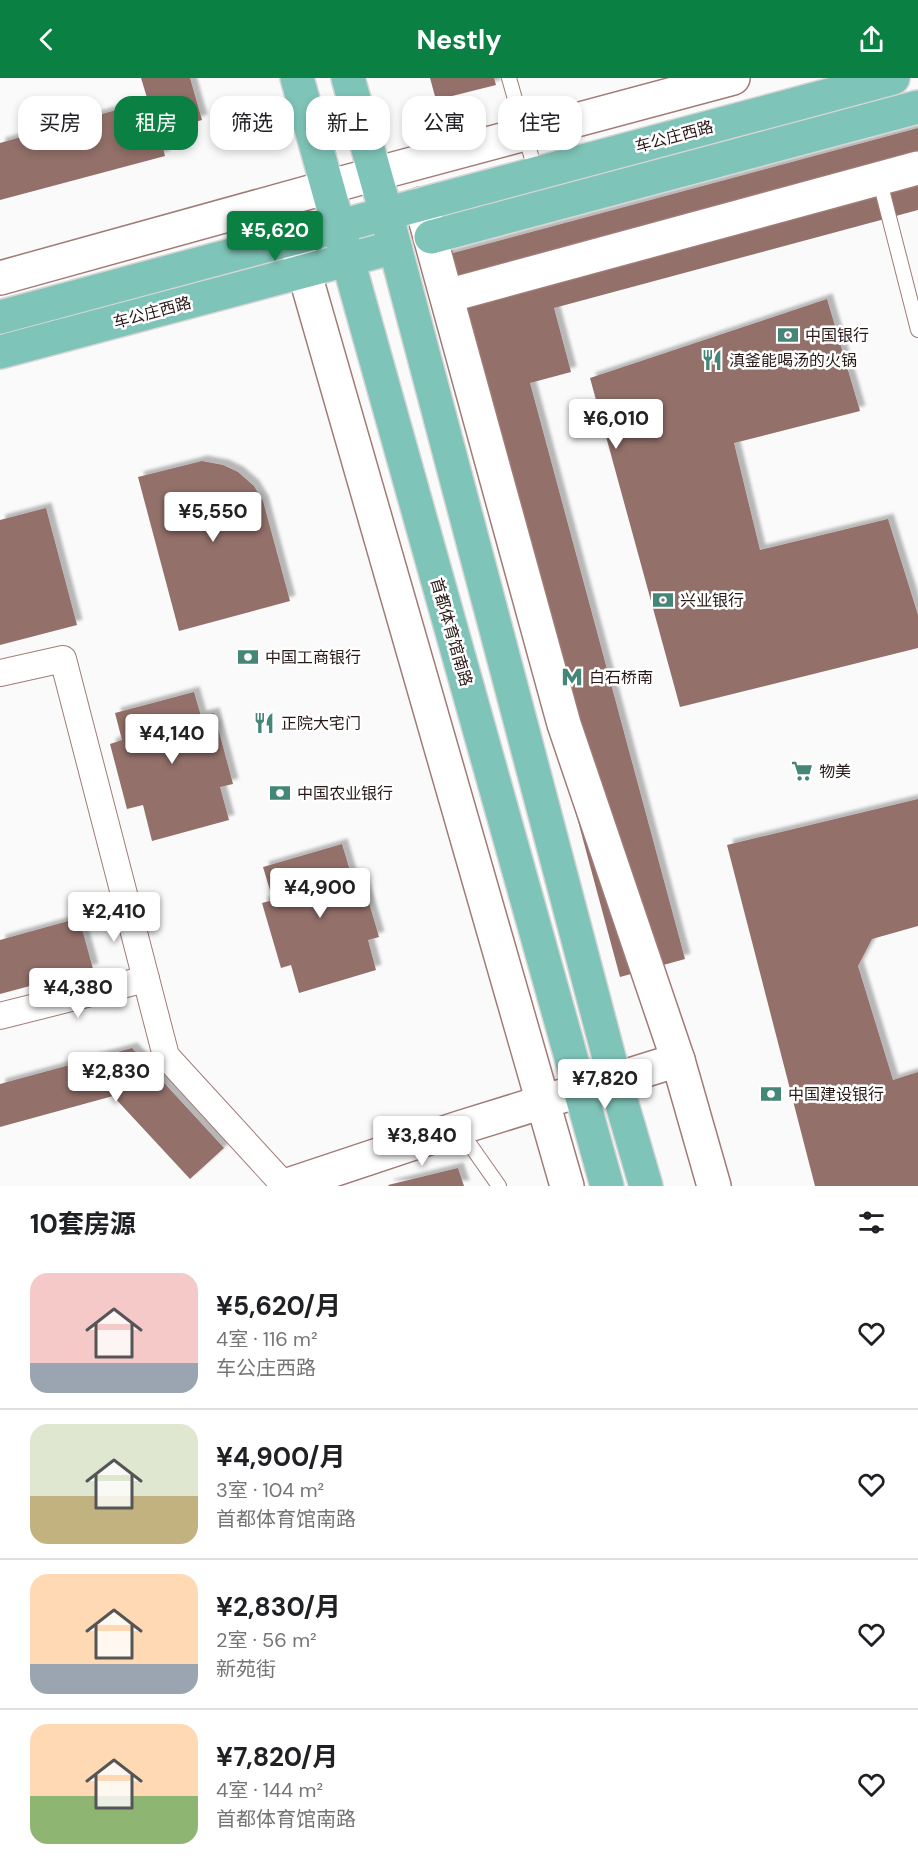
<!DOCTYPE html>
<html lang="zh">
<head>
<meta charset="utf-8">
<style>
  :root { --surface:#fff; --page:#f2f2f2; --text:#202124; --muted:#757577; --line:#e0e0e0; --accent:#0b8043 }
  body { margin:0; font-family:"DM Sans","Noto Sans SC",sans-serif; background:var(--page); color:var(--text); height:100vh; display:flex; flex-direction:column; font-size:22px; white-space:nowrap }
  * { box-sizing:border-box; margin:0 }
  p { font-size:20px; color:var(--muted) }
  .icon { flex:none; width:33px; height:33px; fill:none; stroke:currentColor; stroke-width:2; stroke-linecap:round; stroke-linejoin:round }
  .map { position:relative; height:1108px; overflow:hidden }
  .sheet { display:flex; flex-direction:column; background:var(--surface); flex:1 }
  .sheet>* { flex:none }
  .guide { position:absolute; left:18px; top:18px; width:600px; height:54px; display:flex; gap:12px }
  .price { position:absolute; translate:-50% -51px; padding:0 14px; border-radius:6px; background:#fff; color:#222; font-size:20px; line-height:39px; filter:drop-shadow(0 2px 3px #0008) }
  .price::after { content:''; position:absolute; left:50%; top:36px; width:18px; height:14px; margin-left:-9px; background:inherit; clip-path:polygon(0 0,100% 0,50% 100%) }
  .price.on { background:var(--accent); color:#fff }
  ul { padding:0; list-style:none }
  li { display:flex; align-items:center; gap:18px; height:150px; padding:0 30px }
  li+li { border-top:2px solid var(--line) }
  li span { display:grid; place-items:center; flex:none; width:168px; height:120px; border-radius:18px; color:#555 }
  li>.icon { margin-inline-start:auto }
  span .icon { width:72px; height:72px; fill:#fffc; stroke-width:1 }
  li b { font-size:26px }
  h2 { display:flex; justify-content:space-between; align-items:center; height:72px; padding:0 30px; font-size:26px }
  .pill { padding:0 21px; border-radius:18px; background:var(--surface); box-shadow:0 3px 9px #0003; font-size:21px; line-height:54px }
  .pill.on { background:var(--accent); color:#fff }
  header { display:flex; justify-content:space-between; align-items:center; height:78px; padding:0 30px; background:var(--accent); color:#fff; font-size:27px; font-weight:700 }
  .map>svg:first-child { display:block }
</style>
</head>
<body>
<header><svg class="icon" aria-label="back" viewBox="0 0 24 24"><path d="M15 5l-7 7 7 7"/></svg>Nestly<svg class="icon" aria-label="share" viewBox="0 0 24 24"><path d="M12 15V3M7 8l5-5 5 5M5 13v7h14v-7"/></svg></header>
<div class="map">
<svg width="918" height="1108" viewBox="0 0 918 1108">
  <defs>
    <filter id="shadow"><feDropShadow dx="5.5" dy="-5.5" stdDeviation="1.5" flood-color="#0004"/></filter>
  </defs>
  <rect width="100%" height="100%" fill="#fafafa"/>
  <g fill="#936f6a" filter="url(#shadow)">
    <path d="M 141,0 L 190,0 L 202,42 L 159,54 L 165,78 L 0,122 L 0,65 L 148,23 Z"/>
    <path d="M 430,0 L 494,0 L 496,7 L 436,22 Z"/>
    <path d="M 918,50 L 918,132 L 554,230 L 571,294 L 530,305 L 685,881 L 620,899 L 427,182 Z"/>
    <path d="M 827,221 L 860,333 L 734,365 L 760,472 L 888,441 L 918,537 L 918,570 L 680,629 L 590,300 Z"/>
    <path d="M 202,383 L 223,387 L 238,394 L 254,408 L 263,423 L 290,523 L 179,553 L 138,399 Z"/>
    <path d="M 46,430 L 77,547 L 0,567 L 0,442 Z"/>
    <path d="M 194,614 L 201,638 L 214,635 L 233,706 L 220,709 L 229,742 L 152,763 L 143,727 L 127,731 L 110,666 L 122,662 L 115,635 Z"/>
    <path d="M 918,721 L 918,848 L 872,861 L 858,888 L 893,1002 L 918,994 L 918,1108 L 815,1108 L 727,767 Z"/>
    <path d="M 342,766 L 353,803 L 362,801 L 379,859 L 368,862 L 376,892 L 299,915 L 291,887 L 281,890 L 262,825 L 273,822 L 263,789 Z"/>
    <path d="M 79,840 L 93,891 L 0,916 L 0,862 Z"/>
    <path d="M 132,970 L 224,1070 L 190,1101 L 113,1018 L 0,1049 L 0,1006 Z"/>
    <path d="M 458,1090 L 464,1108 L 389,1108 L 388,1107 Z"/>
  </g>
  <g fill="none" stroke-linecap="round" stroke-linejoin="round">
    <defs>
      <g id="service">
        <path d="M 509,0 L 536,95"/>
        <path d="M 879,100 L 918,252"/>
        <path d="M 459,1051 L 499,1108"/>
      </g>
      <g id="minor">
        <path d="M 0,595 L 63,581 L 166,978 L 285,1108"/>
        <path d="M 0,938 L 146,901"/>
      </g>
      <g id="tertiary">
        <path d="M 421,126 L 564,646 L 678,982 L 714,1108"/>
        <path d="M 296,165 L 567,1108"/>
        <path d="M 0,200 L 375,96 L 733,0"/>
        <path d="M 447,218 L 918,90"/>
        <path d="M 285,1108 L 459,1050 L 678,982"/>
      </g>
      <g id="primary">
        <path d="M 297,0 L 607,1108"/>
        <path d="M 348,0 L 386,135 L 615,1002 L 646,1108"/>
        <path d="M 431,159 L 918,29"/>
        <path d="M 0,239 L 893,0"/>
        <path d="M 0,274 L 395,169"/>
      </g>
    </defs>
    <use href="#service" stroke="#a17c77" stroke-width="16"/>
    <use href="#minor" stroke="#a17c77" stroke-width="28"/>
    <use href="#tertiary" stroke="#a17c77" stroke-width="36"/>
    <use href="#primary" stroke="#d8d6d5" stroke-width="36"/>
    <use href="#service" stroke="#fff" stroke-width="14"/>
    <use href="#minor" stroke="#fff" stroke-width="26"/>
    <use href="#tertiary" stroke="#fff" stroke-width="33"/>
    <use href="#primary" stroke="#7fc4b8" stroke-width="33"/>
  </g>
  <defs>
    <symbol id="bank-bare" viewBox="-9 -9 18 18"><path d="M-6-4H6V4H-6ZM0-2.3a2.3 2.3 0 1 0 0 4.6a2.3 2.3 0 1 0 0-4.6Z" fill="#448677" stroke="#fff" stroke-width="2.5" paint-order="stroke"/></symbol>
    <symbol id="restaurant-bare" viewBox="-9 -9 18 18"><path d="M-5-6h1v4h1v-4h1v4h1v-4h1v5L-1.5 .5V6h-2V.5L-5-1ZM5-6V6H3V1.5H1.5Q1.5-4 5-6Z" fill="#448677" stroke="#fff" stroke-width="2.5" paint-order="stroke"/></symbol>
    <symbol id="metro-bare" viewBox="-9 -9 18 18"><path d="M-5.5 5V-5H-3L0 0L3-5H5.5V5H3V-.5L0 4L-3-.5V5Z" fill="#448677" stroke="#fff" stroke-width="2.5" paint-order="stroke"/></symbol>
    <symbol id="supermarket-bare" viewBox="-9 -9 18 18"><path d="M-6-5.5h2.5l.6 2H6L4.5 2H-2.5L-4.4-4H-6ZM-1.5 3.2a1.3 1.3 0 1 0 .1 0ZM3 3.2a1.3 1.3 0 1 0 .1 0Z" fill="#448677" stroke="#fff" stroke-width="2.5" paint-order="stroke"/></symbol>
  </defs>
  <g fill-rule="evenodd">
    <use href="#bank-bare" x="773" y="242" width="30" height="30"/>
    <use href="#restaurant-bare" x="697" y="267" width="30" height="30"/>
    <use href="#bank-bare" x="648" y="507" width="30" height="30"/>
    <use href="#bank-bare" x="233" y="564" width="30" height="30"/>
    <use href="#metro-bare" x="557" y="584" width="30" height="30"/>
    <use href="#restaurant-bare" x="249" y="630" width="30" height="30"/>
    <use href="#supermarket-bare" x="787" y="678" width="30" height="30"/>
    <use href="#bank-bare" x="265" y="700" width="30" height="30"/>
    <use href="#bank-bare" x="756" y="1001" width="30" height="30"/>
  </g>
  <g text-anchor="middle" stroke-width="5" stroke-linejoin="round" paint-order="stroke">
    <g font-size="16" fill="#281917" stroke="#fff">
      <text transform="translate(674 58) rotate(-15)" y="6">车公庄西路</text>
      <text transform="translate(152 234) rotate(-15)" y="6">车公庄西路</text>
      <text transform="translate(452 554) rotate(74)" y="6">首都体育馆南路</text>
    </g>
    <g font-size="16" fill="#281917" stroke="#fff" text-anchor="start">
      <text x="805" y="263">中国银行</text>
      <text x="729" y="288">滇釜能喝汤的火锅</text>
      <text x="680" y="528">兴业银行</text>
      <text x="265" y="585">中国工商银行</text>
      <text x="589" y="605">白石桥南</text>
      <text x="281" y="651">正院大宅门</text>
      <text x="819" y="699">物美</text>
      <text x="297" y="721">中国农业银行</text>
      <text x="788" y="1022">中国建设银行</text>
    </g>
  </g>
</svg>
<b class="price on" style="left:275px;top:184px">¥5,620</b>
<b class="price" style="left:616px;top:372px">¥6,010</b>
<b class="price" style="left:213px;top:465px">¥5,550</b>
<b class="price" style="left:172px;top:687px">¥4,140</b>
<b class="price" style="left:320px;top:841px">¥4,900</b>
<b class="price" style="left:114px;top:865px">¥2,410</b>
<b class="price" style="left:78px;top:941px">¥4,380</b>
<b class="price" style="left:116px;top:1025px">¥2,830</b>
<b class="price" style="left:605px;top:1032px">¥7,820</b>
<b class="price" style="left:422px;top:1089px">¥3,840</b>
<div class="guide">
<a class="pill">买房</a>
<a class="pill on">租房</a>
<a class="pill">筛选</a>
<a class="pill">新上</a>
<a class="pill">公寓</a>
<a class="pill">住宅</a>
</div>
</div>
<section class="sheet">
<h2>10套房源<svg class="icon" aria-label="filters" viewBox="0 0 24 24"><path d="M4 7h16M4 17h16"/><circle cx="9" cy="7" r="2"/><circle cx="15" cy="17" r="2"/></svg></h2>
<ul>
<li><span style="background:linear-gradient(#f6c9c9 75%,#9aa5b1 0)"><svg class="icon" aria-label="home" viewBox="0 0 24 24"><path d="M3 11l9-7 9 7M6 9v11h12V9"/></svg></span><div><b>¥5,620/月</b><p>4室 · 116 m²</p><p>车公庄西路</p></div><svg class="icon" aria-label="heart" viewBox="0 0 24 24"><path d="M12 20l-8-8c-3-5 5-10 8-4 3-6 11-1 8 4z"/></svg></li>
<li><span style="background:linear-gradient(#dfe7d0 60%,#c2b280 0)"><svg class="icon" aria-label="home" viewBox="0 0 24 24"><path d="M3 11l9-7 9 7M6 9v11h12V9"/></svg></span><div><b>¥4,900/月</b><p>3室 · 104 m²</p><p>首都体育馆南路</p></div><svg class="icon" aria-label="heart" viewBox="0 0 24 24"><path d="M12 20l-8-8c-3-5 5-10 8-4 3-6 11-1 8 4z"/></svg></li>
<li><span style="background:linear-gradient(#ffd9b3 75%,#9aa5b1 0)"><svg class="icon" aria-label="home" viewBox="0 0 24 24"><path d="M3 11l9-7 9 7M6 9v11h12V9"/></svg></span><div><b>¥2,830/月</b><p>2室 · 56 m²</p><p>新苑街</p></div><svg class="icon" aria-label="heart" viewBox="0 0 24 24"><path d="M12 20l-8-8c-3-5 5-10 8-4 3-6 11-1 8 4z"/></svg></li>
<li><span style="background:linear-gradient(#ffd9b3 60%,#8fb573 0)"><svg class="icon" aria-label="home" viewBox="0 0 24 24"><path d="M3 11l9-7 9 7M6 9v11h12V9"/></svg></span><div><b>¥7,820/月</b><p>4室 · 144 m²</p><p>首都体育馆南路</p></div><svg class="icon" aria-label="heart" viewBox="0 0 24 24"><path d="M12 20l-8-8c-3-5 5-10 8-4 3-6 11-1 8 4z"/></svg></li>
</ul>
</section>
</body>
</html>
